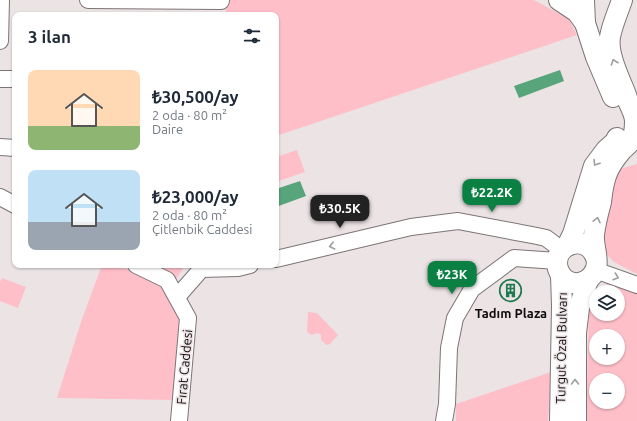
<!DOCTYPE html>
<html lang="tr">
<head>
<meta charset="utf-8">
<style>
  :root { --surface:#fff; --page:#f6f6f7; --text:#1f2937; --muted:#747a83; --accent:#0b8043 }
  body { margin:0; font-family:Ubuntu,sans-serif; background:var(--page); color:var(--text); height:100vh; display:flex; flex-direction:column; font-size:15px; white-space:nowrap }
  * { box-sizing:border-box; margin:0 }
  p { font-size:13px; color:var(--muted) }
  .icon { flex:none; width:22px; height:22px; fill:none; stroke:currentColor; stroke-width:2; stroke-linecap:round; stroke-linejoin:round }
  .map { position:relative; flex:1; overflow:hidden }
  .sheet { position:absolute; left:12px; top:12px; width:267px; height:256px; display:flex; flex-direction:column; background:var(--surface); border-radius:8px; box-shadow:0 1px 3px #0004 }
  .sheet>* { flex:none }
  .tools { position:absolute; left:589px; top:285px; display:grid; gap:8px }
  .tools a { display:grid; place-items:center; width:36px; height:36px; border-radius:50%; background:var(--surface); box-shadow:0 1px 3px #0004; font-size:20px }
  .price { position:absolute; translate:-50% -34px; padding:0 9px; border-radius:8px; background:var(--accent); color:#fff; font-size:13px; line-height:26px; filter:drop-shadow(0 1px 2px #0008) }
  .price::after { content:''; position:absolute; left:50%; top:24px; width:12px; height:9px; margin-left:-6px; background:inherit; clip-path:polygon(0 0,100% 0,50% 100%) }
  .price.active { background:#222; color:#fff }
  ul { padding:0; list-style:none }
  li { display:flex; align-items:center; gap:12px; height:100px; padding:0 16px }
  li span { display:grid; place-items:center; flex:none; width:112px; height:80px; border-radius:8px; color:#555 }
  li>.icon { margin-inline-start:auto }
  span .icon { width:48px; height:48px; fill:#fffc; stroke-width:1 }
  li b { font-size:17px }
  h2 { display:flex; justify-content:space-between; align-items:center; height:48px; padding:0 16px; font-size:17px }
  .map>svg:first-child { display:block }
</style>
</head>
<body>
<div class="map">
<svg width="637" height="421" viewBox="0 0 637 421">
  <rect width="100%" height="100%" fill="#ece3e5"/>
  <g fill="#febfc9" fill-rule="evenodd">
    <path d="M 226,0 L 534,0 L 569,19 L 577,35 L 276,136 L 276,15 L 226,15 Z"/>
    <path d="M 297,150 L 305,172 L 276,182 L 276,157 Z"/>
    <path d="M 637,164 L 637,274 L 614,262 L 603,251 L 599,234 L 617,170 Z"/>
    <path d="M 102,265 L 117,265 L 165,285 L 183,322 L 175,400 L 57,398 L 81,322 Z"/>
    <path d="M 152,265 L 185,265 L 177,278 Z"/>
    <path d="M 2,278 L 26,287 L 18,308 L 0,301 L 0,282 Z"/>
    <path d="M 609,284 L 623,286 L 637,293 L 637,421 L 586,421 L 589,304 L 592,289 ZM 596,292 L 618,292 L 618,314 L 596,314 ZM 596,336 L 618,336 L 618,358 L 596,358 ZM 596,380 L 618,380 L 618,402 L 596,402 Z"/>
    <path d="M 308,312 L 317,313 L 338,335 L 330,344 L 327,345 L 321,340 L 321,335 L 318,333 L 311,335 L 307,332 Z"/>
    <path d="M 551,372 L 548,421 L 456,421 L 456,404 Z"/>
  </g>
  <g fill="#58a47b">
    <path d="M 560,70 L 564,81 L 519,98 L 514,86 Z"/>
    <path d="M 300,181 L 306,196 L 276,207 L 276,189 Z"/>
  </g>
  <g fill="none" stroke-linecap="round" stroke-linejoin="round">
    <defs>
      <g id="minor">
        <path d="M 88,0 L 221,1"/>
        <path d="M 0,41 L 1,0"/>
        <path d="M 0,79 L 15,79"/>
        <path d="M 0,147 L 15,148"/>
        <path d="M 0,197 L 15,205"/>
        <path d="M 276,259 L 411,227 L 458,221 L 537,236 L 546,238 L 562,250"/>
        <path d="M 136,265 L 167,280 L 188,318 L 179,421"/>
        <path d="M 201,269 L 238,268 L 250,265"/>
        <path d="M 595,270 L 637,285"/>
        <path d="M 177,297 L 205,265"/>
        <path d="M 444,421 L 447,404 L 449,348 L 455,318 L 472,289 L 514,258 L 557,261"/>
      </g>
      <g id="major">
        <path d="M 559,0 L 577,12 L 585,23"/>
        <path d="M 584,0 L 585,23 L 596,57 L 613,97"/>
        <path d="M 567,246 L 573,234 L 594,166 L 606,150 L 615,142 L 617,138"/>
        <path d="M 596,258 C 587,232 551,244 558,269 C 560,275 564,280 570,282 C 581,286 593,279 596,268 C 599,259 593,245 594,235 C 595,224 598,213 601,202 C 602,194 603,184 606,176 C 609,166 616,157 622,150 C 625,147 628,145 631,141 C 634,136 635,127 635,121 C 635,113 628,103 626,95 C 620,79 607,54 610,37 C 612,25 618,12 622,0"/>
        <path d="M 560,421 L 562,306 L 561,275"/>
        <path d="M 576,421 L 576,333 L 579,308 L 588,280"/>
      </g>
    </defs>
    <use href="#minor" stroke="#7c7475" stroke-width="18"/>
    <use href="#major" stroke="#7c7475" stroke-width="22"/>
    <use href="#minor" stroke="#fff" stroke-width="16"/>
    <use href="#major" stroke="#fff" stroke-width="20"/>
  </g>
  <defs><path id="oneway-chevron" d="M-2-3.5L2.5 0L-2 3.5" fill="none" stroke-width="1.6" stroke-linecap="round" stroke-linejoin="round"/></defs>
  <g stroke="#9f9e9e">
    <use href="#oneway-chevron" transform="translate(614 62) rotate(-109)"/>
    <use href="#oneway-chevron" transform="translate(596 163) rotate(122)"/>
    <use href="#oneway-chevron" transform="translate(597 220) rotate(-78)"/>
    <use href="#oneway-chevron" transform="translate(332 246) rotate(167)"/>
    <use href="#oneway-chevron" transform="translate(616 277) rotate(19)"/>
    <use href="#oneway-chevron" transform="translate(575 382) rotate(-90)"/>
  </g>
  <defs>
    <symbol id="building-ring" viewBox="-11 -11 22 22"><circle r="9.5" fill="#ece3e5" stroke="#1e7a4f" stroke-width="1.5"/><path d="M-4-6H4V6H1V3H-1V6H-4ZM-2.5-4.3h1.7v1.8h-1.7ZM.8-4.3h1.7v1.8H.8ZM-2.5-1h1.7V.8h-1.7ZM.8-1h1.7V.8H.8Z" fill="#1e7a4f"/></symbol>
  </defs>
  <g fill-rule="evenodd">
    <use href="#building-ring" x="498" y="278" width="25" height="25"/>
  </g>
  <g text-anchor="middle" stroke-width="3" stroke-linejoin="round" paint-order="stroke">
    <g font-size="13" font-weight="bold" fill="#0f0c0d" stroke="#ece3e5">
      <text x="511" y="318">Tadım Plaza</text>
    </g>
    <g font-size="13" fill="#0f0c0d" stroke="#ece3e5">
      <text transform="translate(561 348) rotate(-89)" y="5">Turgut Özal Bulvarı</text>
      <text transform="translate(184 367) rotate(-85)" y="5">Fırat Caddesi</text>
    </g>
  </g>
</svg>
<div class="tools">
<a><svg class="icon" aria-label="layers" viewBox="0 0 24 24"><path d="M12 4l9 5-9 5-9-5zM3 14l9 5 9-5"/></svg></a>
<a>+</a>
<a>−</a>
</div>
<b class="price" style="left:492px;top:213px">₺22.2K</b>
<b class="price active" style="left:340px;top:229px">₺30.5K</b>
<b class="price" style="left:452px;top:295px">₺23K</b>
<section class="sheet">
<h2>3 ilan<svg class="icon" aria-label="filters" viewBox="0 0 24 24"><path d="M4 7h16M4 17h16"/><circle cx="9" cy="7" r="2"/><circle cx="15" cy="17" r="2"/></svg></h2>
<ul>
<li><span style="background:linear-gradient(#ffd9b3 70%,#8fb573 0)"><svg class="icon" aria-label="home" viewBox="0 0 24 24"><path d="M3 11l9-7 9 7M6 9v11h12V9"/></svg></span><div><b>₺30,500/ay</b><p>2 oda · 80 m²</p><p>Daire</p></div></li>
<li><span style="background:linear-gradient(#bfe0f5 65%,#9aa5b1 0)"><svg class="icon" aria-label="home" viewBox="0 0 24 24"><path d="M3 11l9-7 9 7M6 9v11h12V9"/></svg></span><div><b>₺23,000/ay</b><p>2 oda · 80 m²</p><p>Çitlenbik Caddesi</p></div></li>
</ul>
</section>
</div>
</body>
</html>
